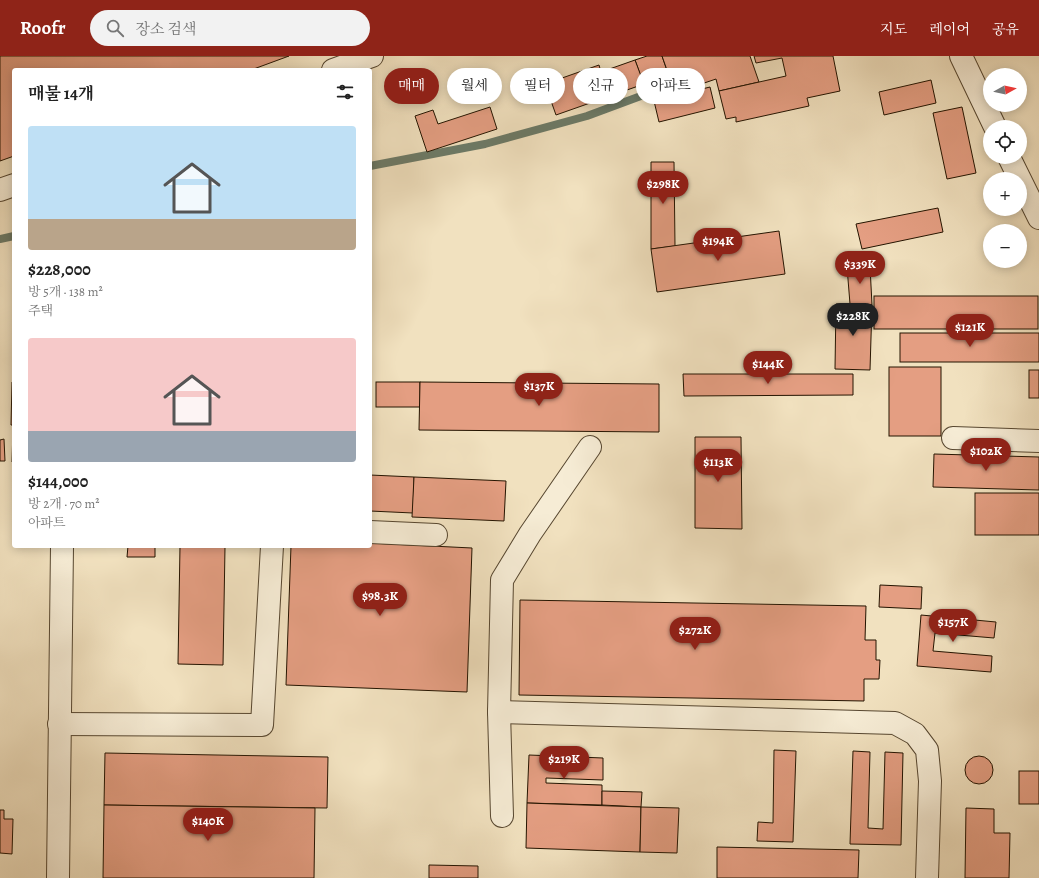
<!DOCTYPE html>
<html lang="ko">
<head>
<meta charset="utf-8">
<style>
  :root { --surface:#fff; --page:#f2f2f2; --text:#222; --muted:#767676; --accent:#8f2418 }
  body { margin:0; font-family:Alegreya,"Noto Serif KR",serif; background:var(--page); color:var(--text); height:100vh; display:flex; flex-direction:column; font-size:15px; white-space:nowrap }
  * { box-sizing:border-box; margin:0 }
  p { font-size:13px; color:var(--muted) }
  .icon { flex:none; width:22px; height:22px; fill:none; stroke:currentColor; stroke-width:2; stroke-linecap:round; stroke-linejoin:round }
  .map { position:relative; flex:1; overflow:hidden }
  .details { position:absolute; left:12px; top:12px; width:360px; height:480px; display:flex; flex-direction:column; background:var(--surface); border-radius:4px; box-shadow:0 2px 10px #0003 }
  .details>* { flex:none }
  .top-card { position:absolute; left:384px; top:12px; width:380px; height:36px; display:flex; gap:8px }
  .needle { width:26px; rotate:82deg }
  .controls { position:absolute; left:983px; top:12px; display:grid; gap:8px }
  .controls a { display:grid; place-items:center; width:44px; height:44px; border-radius:50%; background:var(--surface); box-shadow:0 2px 10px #0003; font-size:20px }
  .price { position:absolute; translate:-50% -34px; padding:0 9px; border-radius:14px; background:var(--accent); color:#fff; font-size:13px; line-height:26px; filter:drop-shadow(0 1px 2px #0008) }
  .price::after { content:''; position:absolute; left:50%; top:24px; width:12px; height:9px; margin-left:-6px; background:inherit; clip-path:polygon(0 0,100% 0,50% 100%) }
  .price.on { background:#222; color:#fff }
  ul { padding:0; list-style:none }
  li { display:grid; align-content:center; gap:8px; height:212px; padding:0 16px }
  li span { display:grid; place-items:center; height:124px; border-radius:4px; color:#555 }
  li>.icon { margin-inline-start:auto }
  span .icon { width:72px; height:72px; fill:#fffc; stroke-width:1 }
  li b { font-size:17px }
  h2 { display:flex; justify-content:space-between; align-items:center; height:48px; padding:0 16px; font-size:17px }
  .pill { padding:0 14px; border-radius:18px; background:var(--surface); box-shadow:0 2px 10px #0003; font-size:14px; line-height:36px }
  .pill.on { background:var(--accent); color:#fff }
  header { display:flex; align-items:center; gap:24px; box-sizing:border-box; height:56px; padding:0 20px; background:var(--accent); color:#fff }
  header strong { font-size:19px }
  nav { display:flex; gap:22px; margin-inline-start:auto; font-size:14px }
  .search { width:280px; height:36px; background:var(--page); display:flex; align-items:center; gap:10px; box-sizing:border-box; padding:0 14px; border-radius:22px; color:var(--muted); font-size:15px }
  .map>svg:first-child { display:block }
</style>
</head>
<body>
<header>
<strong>Roofr</strong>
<div class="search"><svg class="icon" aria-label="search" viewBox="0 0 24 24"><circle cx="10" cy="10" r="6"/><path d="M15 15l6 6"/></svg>장소 검색</div>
<nav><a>지도</a><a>레이어</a><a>공유</a></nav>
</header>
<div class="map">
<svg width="1039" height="822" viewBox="0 0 1039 822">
  <rect width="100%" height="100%" fill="#f1e1bf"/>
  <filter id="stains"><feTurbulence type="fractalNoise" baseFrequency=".005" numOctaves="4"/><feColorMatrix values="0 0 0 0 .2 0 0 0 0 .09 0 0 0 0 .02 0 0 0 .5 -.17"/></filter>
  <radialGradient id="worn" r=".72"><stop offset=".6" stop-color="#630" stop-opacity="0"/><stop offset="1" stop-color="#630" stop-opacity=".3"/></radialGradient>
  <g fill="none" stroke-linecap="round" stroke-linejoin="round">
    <g stroke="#6c7a67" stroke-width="8">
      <path d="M 370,110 L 485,88 L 587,60 L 657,34"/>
      <path d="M 0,183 L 14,180"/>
    </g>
  </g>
  <g fill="#e49e82" stroke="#241400">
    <path d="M 0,0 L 289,0 L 251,14 L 14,14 L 14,100 L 0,105 Z"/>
    <path d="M 647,0 L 662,0 L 670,23 L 645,32 L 635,4 Z"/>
    <path d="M 662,0 L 750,0 L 759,26 L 719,35 L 716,23 L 675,37 Z"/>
    <path d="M 754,0 L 833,0 L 840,35 L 807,42 L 809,50 L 736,66 L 736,61 L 726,63 L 719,35 L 786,20 L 782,2 L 756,7 Z"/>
    <path d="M 635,4 L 644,28 L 556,59 L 545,28 L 599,9 L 601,16 Z"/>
    <path d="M 931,24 L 936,47 L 884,59 L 879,36 Z"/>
    <path d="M 710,31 L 715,52 L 659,66 L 654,45 Z"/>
    <path d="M 490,51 L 497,73 L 427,96 L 415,60 L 433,54 L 438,68 Z"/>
    <path d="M 962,51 L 976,117 L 947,123 L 933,57 Z"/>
    <path d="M 651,106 L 674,106 L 675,190 L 651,193 Z"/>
    <path d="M 938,152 L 943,176 L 862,193 L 856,168 Z"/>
    <path d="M 779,175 L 785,218 L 657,236 L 651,193 Z"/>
    <path d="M 870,210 L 872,249 L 850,248 L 847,211 Z"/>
    <rect x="874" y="240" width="164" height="33"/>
    <path d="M 836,248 L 872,249 L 870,314 L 835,313 Z"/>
    <rect x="900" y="277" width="139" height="29"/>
    <rect x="889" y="311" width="52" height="69"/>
    <rect x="1029" y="314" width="10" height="28"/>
    <path d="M 683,318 L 853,318 L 853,339 L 684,340 Z"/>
    <path d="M 12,326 L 14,326 L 14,369 L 11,369 Z"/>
    <rect x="376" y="326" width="44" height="25"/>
    <path d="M 420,326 L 659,328 L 659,376 L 419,374 Z"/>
    <path d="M 13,372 L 14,372 L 14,406 L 12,406 Z"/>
    <path d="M 695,381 L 741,381 L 742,473 L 695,472 Z"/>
    <path d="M 4,383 L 5,405 L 0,405 L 0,384 Z"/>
    <path d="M 934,398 L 1039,401 L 1039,434 L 933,431 Z"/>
    <path d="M 370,419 L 414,421 L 413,457 L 370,455 Z"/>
    <path d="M 414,421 L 506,425 L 504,465 L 412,461 Z"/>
    <rect x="975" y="437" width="64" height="42"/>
    <path d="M 370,487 L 472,492 L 467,636 L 286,629 L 291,490 L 370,490 Z"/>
    <path d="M 128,490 L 155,490 L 155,501 L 127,501 Z"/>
    <path d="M 180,490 L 225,491 L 223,609 L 178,608 Z"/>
    <path d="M 880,529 L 922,531 L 921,553 L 879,551 Z"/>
    <path d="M 520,544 L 866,550 L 865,584 L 876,584 L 876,604 L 880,604 L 879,623 L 864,623 L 864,645 L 519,639 Z"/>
    <path d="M 921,559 L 996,566 L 994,582 L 935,577 L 933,595 L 992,600 L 991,616 L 917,610 Z"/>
    <path d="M 774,694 L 796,695 L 793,786 L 757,785 L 758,766 L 773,767 Z"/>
    <path d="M 853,695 L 870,696 L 868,772 L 883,773 L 885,696 L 903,697 L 901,789 L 850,788 Z"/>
    <path d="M 105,697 L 328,701 L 327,752 L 104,749 Z"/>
    <path d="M 529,699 L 603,702 L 603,724 L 546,722 L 546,727 L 602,729 L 602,749 L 527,747 Z"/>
    <circle cx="979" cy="714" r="14"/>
    <rect x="1019" y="715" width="20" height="33"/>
    <path d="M 602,735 L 642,736 L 641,751 L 602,749 Z"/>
    <path d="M 527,747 L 641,751 L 640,796 L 526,792 Z"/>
    <path d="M 104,749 L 315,752 L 314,822 L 103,822 Z"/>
    <path d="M 641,751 L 679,752 L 677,797 L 640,796 Z"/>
    <path d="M 966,752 L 994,753 L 994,777 L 1010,777 L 1009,822 L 965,822 Z"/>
    <path d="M 0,754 L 4,754 L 4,763 L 13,763 L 12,798 L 0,797 Z"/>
    <path d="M 717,791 L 859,794 L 858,822 L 717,822 Z"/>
    <path d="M 429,809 L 478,810 L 478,822 L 429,822 Z"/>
  </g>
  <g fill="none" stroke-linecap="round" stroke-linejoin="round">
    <defs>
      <g id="minor">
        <path d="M 961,0 L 995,71"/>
        <path d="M 333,14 L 372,0"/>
        <path d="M 1009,101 L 1039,162"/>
        <path d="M 0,134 L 14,129"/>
        <path d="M 953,382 L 1039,385"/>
        <path d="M 370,476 L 436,479"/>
        <path d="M 499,656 L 895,667 L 915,678 L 927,694 L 930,725 L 927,822"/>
        <path d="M 59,668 L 262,669 L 272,490"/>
        <path d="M 502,760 L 499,656 L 502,524 L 530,478 L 590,391"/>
        <path d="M 58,822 L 62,490"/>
      </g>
    </defs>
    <use href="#minor" stroke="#574730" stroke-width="24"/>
    <use href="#minor" stroke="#f6ecd5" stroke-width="22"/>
  </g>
  <rect width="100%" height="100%" filter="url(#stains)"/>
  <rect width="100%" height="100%" fill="url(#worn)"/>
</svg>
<div class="controls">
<a><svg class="needle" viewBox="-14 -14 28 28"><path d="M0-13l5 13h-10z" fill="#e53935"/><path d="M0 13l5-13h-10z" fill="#767676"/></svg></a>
<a><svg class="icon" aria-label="locate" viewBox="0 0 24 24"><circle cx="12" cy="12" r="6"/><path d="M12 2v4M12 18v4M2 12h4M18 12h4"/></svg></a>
<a>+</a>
<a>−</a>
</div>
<b class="price" style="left:663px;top:149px">$298K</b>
<b class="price" style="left:718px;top:206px">$194K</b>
<b class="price" style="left:860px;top:229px">$339K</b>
<b class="price on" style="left:853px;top:281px">$228K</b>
<b class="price" style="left:970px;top:292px">$121K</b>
<b class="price" style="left:768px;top:329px">$144K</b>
<b class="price" style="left:539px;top:351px">$137K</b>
<b class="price" style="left:986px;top:416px">$102K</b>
<b class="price" style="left:718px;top:427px">$113K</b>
<b class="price" style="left:380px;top:561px">$98.3K</b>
<b class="price" style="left:953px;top:587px">$157K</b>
<b class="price" style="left:695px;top:595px">$272K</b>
<b class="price" style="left:564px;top:724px">$219K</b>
<b class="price" style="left:208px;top:786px">$140K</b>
<div class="top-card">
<a class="pill on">매매</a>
<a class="pill">월세</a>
<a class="pill">필터</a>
<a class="pill">신규</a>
<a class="pill">아파트</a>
</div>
<section class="details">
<h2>매물 14개<svg class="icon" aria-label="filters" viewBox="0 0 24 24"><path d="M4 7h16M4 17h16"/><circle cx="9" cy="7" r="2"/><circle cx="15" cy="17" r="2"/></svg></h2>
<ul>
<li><span style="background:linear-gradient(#bfe0f5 75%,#b9a48a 0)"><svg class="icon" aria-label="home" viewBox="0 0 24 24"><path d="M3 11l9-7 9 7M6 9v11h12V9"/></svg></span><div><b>$228,000</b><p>방 5개 · 138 m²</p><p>주택</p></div></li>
<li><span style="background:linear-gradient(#f6c9c9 75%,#9aa5b1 0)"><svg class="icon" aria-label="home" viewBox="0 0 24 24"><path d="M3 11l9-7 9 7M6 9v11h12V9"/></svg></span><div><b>$144,000</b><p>방 2개 · 70 m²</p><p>아파트</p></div></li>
</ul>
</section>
</div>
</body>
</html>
